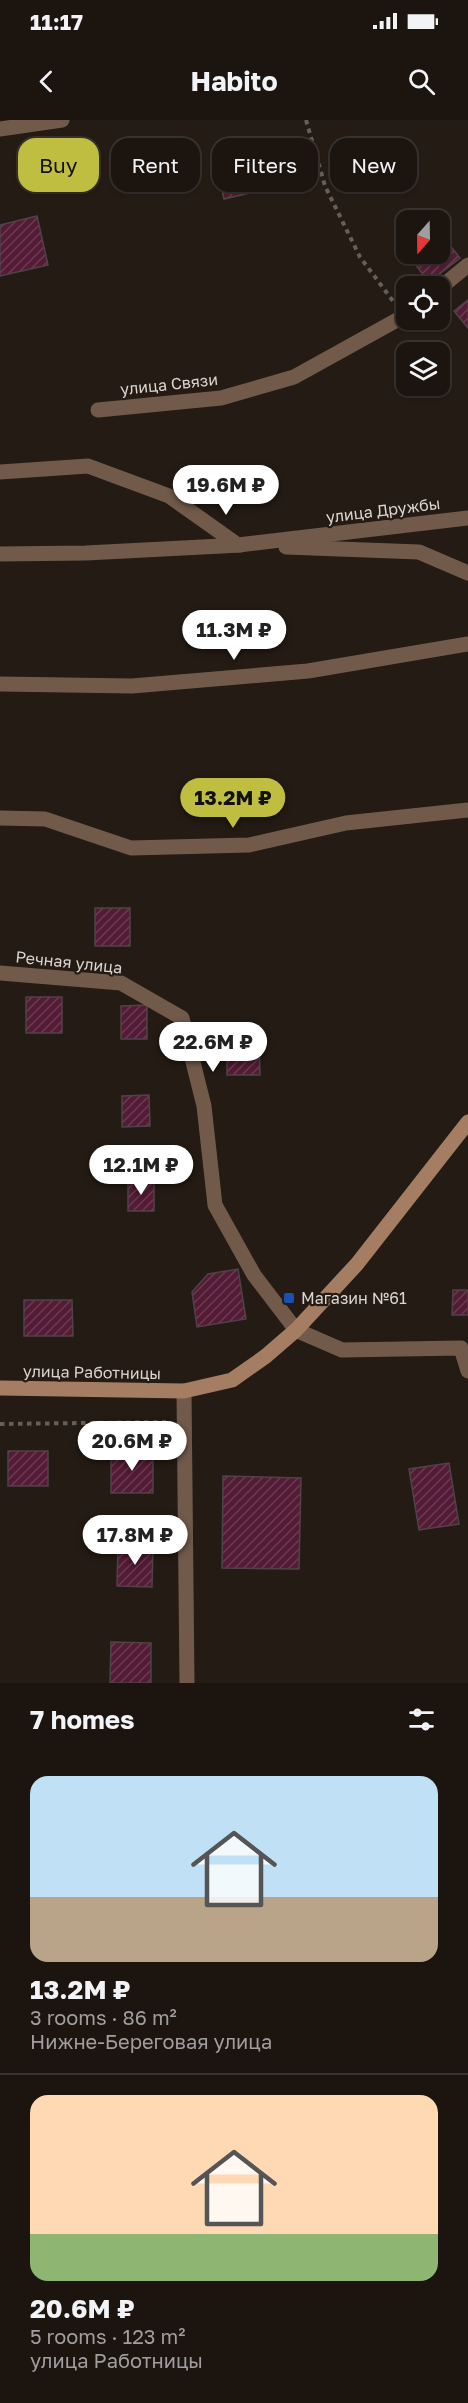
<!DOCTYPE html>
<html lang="en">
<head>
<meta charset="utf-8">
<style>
  :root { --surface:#1b140f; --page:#28211d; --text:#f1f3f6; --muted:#a09e9e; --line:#39332f; --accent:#bfbe41 }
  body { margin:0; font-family:"Golos Text",sans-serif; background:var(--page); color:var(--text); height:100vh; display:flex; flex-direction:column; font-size:22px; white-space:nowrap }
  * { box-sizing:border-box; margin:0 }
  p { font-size:20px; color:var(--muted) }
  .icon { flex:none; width:33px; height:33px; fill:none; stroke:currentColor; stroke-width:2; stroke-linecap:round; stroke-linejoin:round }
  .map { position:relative; height:1563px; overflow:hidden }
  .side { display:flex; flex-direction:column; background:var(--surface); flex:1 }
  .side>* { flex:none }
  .guide { position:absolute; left:18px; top:18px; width:432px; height:54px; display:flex; gap:12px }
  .needle { width:39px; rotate:200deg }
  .tools { position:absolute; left:396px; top:90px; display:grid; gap:12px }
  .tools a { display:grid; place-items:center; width:54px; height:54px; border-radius:12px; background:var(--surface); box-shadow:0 2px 4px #0004,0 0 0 2px var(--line); font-size:30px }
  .price { position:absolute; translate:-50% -51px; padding:0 14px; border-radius:21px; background:#fff; color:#222; font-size:20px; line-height:39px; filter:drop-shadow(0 2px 3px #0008) }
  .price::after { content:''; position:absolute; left:50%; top:36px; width:18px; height:14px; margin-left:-9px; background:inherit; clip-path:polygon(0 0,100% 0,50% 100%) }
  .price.current { background:var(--accent); color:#111 }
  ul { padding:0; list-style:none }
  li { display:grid; align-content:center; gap:12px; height:318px; padding:0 30px }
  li+li { border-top:2px solid var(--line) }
  li span { display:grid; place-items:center; height:186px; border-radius:18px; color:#555 }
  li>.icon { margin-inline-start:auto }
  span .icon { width:108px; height:108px; fill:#fffc; stroke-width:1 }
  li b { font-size:26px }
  h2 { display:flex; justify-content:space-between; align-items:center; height:72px; padding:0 30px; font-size:26px }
  .chip { padding:0 21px; border-radius:18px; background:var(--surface); box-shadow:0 2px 4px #0004,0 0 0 2px var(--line); font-size:21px; line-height:54px }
  .chip.current { background:var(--accent); color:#111 }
  .status { display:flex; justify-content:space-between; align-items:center; height:42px; padding:0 30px; background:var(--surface); direction:ltr }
  .status svg { height:16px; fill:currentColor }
  header { display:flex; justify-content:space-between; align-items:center; height:78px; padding:0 30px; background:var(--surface); font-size:27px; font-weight:700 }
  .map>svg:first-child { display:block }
</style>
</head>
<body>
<div class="status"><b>11:17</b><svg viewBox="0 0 49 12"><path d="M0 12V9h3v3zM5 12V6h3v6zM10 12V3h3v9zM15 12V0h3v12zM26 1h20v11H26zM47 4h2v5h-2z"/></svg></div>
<header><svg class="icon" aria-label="back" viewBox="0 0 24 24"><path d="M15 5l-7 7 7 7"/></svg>Habito<svg class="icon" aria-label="search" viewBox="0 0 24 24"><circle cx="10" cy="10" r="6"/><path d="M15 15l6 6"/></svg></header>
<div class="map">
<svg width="468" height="1563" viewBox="0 0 468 1563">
  <defs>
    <pattern id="building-hatch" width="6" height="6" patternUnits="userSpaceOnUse" patternTransform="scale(1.5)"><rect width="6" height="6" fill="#531b35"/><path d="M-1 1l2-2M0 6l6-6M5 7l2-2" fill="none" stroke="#6b3b51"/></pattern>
  </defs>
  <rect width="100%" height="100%" fill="#241b14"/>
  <g fill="url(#building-hatch)" stroke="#504348" stroke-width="1.5">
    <path d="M 266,25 L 276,67 L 224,79 L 214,37 Z"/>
    <path d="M 37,96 L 48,145 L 0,156 L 0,105 Z"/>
    <path d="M 441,114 L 460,138 L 429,162 L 410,138 L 416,134 L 440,134 Z"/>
    <path d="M 468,180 L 468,208 L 454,191 Z"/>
    <rect x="95" y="788" width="35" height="38"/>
    <rect x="26" y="877" width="36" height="36"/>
    <path d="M 147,885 L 147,919 L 121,919 L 121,886 Z"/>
    <path d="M 259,913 L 260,955 L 227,955 L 227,914 Z"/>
    <path d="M 149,975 L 150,1006 L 122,1007 L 122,976 Z"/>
    <rect x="128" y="1060" width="26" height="31"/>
    <path d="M 238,1149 L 246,1199 L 197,1207 L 192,1172 L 208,1154 Z"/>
    <path d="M 453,1170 L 468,1170 L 468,1195 L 452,1195 Z"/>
    <path d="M 24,1180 L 72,1180 L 73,1216 L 24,1216 Z"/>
    <path d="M 153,1330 L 153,1373 L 111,1373 L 111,1331 Z"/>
    <rect x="8" y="1331" width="40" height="35"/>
    <path d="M 449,1343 L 459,1404 L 419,1410 L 409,1349 Z"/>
    <path d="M 223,1356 L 301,1358 L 299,1449 L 222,1448 Z"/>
    <path d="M 118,1425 L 153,1426 L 152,1467 L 117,1466 Z"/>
    <path d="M 111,1522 L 151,1523 L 151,1563 L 110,1563 Z"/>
  </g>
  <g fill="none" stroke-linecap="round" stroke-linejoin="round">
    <g stroke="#665e58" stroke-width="4" stroke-dasharray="4.5 4.5" stroke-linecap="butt">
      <path d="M 306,0 L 325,66 L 360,137 L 393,181"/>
      <path d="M 0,1304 L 166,1302"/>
    </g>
    <g stroke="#725a4a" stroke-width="15">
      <path d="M 0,9 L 62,0"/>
      <path d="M 440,168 L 468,145"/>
      <path d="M 98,290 L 221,278 L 294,257 L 406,195"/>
      <path d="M 0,352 L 88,346 L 169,376 L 238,425 L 468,398"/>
      <path d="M 286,427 L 419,432 L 468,453"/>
      <path d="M 0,434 L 86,433 L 241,425"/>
      <path d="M 0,564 L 132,566 L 308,551 L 468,524"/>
      <path d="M 0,698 L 45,699 L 131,728 L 249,725 L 346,703 L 468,690"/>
      <path d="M 0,853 L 121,863 L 182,898 L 204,986 L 215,1085 L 254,1155 L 296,1210 L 342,1230 L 461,1228 L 468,1251"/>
      <path d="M 184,1271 L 187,1563"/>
    </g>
    <path stroke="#a47d63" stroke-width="15" d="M 0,1268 L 184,1271 L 232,1260 L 266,1236 L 296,1210 L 357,1144 L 468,1002"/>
  </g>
  <rect fill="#1a4fb4" stroke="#241b14" stroke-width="2" x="283" y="1172" width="12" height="12" rx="3"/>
  <g text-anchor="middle" stroke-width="4.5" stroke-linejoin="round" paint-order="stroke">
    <g font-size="16" fill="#dbd4d0" stroke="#241b14">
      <text transform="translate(169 264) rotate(-6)" y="6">улица Связи</text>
      <text transform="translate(383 390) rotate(-7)" y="6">улица Дружбы</text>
      <text transform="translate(69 842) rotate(6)" y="6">Речная улица</text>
      <text transform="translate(92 1252) rotate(1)" y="6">улица Работницы</text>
    </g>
    <g font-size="16" fill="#dbd4d0" stroke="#241b14" text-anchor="start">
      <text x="301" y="1184">Магазин №61</text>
    </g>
  </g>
</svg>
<div class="tools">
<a><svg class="needle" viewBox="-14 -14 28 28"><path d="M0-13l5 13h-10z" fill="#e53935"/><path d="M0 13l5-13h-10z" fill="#a09e9e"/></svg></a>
<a><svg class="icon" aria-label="locate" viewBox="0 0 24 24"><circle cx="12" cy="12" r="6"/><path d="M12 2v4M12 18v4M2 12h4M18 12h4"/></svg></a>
<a><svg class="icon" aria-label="layers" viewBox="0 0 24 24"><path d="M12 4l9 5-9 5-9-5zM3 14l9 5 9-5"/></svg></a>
</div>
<b class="price" style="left:226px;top:396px">19.6M ₽</b>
<b class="price" style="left:234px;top:541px">11.3M ₽</b>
<b class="price current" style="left:233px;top:709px">13.2M ₽</b>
<b class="price" style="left:213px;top:953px">22.6M ₽</b>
<b class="price" style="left:141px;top:1076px">12.1M ₽</b>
<b class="price" style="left:132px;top:1352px">20.6M ₽</b>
<b class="price" style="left:135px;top:1446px">17.8M ₽</b>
<div class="guide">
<a class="chip current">Buy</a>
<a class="chip">Rent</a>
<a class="chip">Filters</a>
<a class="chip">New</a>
</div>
</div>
<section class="side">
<h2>7 homes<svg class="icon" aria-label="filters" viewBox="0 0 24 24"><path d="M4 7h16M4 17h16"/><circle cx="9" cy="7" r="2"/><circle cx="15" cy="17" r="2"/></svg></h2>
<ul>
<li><span style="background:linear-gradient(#bfe0f5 65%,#b9a48a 0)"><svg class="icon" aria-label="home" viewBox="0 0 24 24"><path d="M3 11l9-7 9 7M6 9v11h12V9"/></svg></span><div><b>13.2M ₽</b><p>3 rooms · 86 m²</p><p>Нижне-Береговая улица</p></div></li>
<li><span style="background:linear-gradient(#ffd9b3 75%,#8fb573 0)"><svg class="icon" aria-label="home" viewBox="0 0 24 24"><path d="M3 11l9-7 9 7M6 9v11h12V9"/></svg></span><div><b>20.6M ₽</b><p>5 rooms · 123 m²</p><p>улица Работницы</p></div></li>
</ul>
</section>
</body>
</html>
